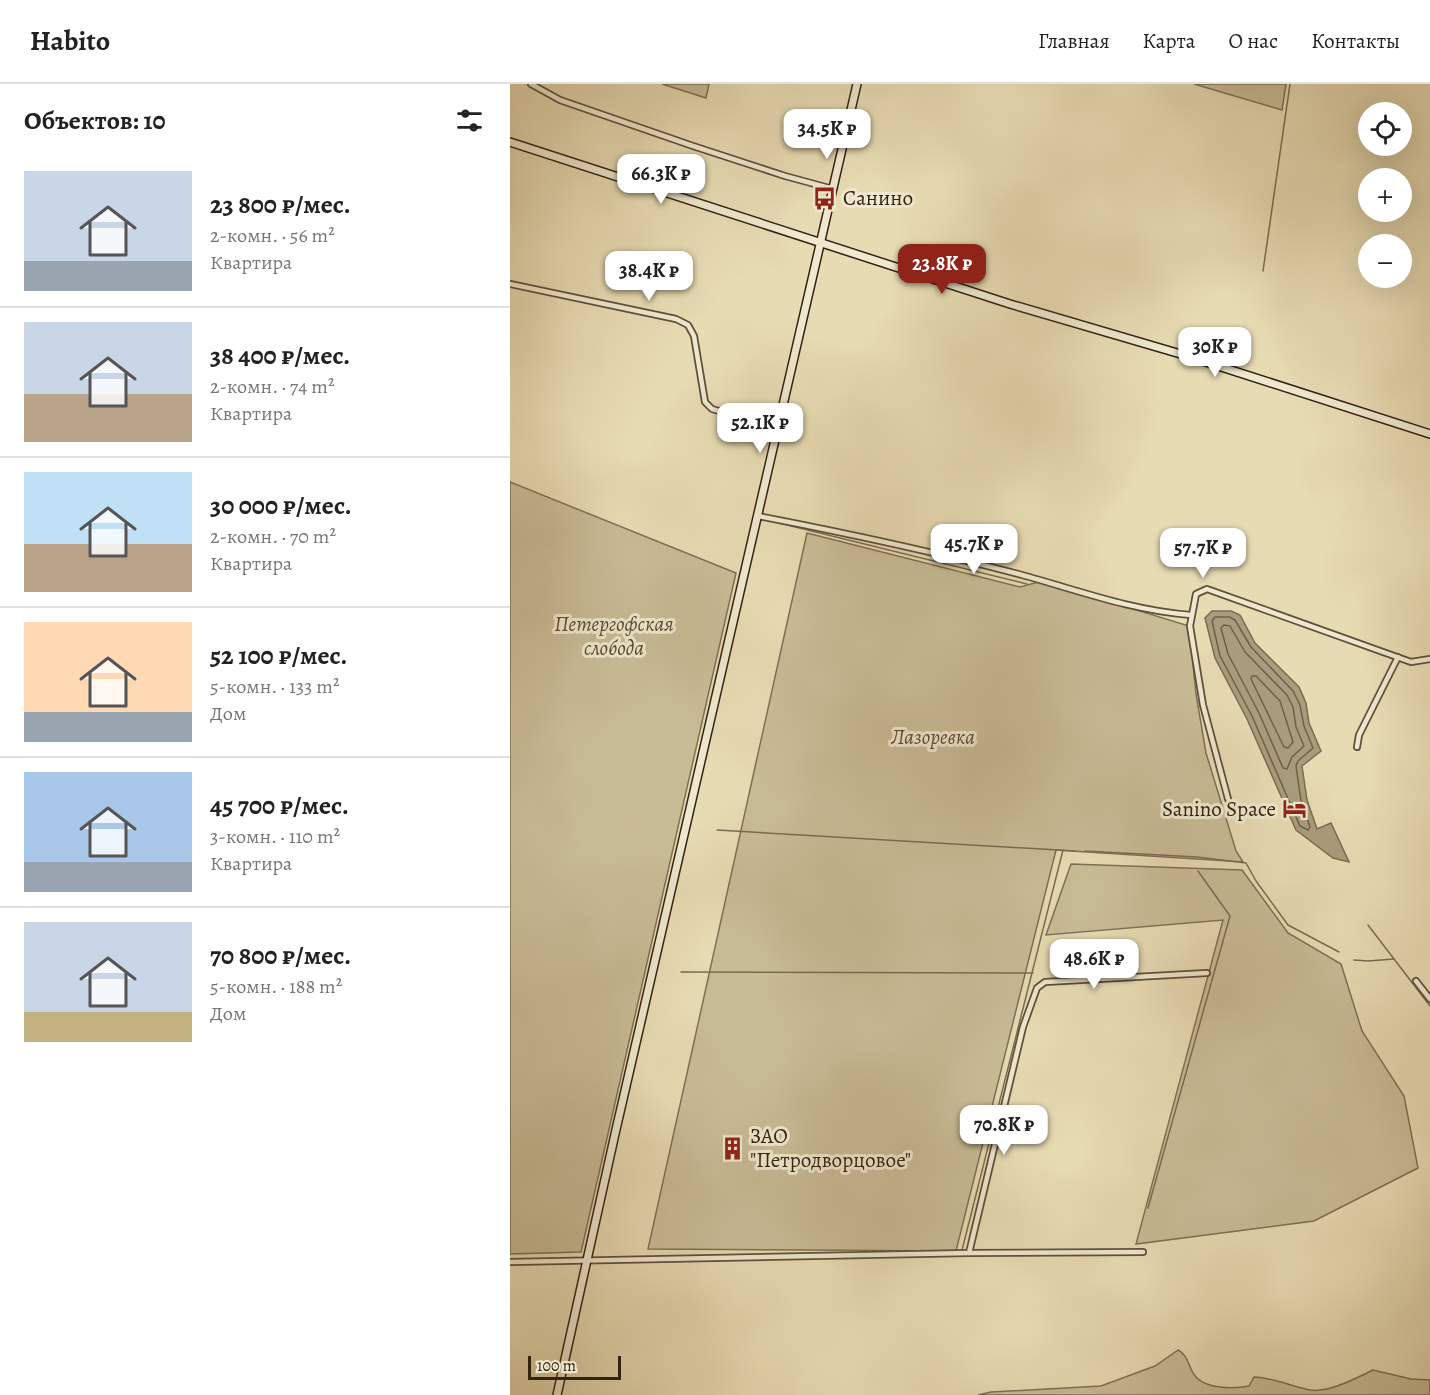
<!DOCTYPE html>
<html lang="ru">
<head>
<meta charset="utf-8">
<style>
  :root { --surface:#fff; --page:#f6f6f6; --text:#222; --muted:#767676; --line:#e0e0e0; --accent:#8f2418 }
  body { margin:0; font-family:Alegreya,serif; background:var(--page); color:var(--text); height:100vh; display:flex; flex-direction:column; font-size:22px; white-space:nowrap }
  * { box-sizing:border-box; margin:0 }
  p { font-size:20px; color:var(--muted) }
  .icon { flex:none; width:33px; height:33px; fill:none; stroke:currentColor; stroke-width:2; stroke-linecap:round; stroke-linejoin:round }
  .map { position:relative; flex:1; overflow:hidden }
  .details { display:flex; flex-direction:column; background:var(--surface); width:510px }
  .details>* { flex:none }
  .tools { position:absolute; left:848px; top:18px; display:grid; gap:12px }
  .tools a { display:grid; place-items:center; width:54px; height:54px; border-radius:50%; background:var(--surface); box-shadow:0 6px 24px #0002; font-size:30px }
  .scale { position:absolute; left:18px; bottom:15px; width:93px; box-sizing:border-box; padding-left:6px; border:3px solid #322311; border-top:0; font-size:16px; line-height:21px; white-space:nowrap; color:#322311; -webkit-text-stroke:4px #efe8ce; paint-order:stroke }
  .price { position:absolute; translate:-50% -51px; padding:0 14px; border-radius:12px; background:#fff; color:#222; font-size:20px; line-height:39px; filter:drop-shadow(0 2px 3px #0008) }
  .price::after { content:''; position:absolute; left:50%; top:36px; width:18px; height:14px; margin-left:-9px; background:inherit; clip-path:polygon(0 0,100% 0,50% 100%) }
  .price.active { background:var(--accent); color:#fff }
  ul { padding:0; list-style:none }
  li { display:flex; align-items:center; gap:18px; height:150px; padding:0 24px }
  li+li { border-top:2px solid var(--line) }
  li span { display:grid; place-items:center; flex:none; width:168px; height:120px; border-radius:0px; color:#555 }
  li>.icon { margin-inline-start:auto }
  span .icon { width:72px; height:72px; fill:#fffc; stroke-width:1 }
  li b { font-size:26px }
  h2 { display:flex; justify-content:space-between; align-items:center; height:72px; padding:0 24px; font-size:26px }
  header { display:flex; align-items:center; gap:36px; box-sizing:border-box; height:84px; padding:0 30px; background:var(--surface); border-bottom:2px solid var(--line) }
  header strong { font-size:28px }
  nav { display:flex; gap:33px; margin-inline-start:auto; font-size:21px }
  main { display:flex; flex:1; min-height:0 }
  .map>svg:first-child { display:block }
</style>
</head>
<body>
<header>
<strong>Habito</strong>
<nav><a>Главная</a><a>Карта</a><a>О нас</a><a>Контакты</a></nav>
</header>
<main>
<section class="details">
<h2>Объектов: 10<svg class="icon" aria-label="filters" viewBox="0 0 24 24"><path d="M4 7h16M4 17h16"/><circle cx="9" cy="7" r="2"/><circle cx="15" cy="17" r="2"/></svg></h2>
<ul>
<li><span style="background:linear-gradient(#c9d6e8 75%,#9aa5b1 0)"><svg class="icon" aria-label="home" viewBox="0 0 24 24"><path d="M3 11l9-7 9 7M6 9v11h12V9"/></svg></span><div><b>23 800 ₽/мес.</b><p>2-комн. · 56 m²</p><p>Квартира</p></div></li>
<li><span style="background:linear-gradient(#c9d6e8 60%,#b9a48a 0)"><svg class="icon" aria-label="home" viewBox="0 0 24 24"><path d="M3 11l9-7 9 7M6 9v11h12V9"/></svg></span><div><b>38 400 ₽/мес.</b><p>2-комн. · 74 m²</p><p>Квартира</p></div></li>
<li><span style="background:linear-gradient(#bfe0f5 60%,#b9a48a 0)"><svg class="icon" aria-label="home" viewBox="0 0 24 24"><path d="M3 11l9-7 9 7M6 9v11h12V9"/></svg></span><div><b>30 000 ₽/мес.</b><p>2-комн. · 70 m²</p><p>Квартира</p></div></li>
<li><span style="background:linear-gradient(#ffd9b3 75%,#9aa5b1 0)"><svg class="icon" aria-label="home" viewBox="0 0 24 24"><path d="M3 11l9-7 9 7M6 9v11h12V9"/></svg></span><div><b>52 100 ₽/мес.</b><p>5-комн. · 133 m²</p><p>Дом</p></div></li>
<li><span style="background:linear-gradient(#a9c7e8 75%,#9aa5b1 0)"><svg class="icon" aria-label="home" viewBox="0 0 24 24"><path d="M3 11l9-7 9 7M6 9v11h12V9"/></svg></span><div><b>45 700 ₽/мес.</b><p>3-комн. · 110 m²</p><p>Квартира</p></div></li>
<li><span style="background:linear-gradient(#c9d6e8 75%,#c2b280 0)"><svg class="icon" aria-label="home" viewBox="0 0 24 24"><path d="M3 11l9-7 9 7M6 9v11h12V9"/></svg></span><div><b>70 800 ₽/мес.</b><p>5-комн. · 188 m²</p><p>Дом</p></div></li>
</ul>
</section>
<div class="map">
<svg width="920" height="1311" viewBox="0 0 920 1311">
  <rect width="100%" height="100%" fill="#e7dbb3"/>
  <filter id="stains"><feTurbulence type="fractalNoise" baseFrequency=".00333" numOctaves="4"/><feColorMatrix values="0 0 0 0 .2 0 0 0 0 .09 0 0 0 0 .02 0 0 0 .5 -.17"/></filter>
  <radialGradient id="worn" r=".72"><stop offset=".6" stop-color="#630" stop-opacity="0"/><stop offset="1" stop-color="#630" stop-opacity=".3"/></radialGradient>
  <g fill="#c8bc97" stroke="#7d7054" stroke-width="1.5">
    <path d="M 152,0 L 199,0 L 196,14 Z"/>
    <path d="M 684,0 L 776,0 L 772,26 Z"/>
    <path d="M 0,398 L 226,489 L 71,1168 L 0,1170 Z"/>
    <path d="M 297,449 L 510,503 L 532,497 L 679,542 L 686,610 L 696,669 L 726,767 L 733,778 L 546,766 L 446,1167 L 138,1165 Z"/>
    <path d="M 561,780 L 732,786 L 778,849 L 831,880 L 852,947 L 894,1012 L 908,1084 L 804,1137 L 626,1160 L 713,836 L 536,851 Z"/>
    <path d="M 668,1266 C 680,1272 678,1286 687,1294 C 698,1305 724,1305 739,1302 L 744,1293 C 765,1294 780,1302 800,1306 C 819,1309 846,1294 863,1286 L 901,1295 L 920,1296 L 920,1311 L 468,1311 L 481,1308 L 591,1302 L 645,1282 Z"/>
  </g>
  <path fill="#a99c7c" stroke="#796c51" stroke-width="1.5" d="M 702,527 L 721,527 L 730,531 L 745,559 L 789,603 L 796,619 L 799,639 L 811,667 L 792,682 L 797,716 L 807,745 L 821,739 L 839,778 L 823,774 L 786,746 L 737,635 L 705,574 L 695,534 Z"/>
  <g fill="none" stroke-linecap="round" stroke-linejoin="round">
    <g stroke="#6e6046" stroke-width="1.5">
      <path d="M 705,533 L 719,533 L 725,536 L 741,563 L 783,607 L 790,621 L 794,642 L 803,664 L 788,677 L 786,682 L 791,717 L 800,743 L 798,746 L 790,742 L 742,632 L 710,572 L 702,537 Z"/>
      <path d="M 714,541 L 720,542 L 735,568 L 777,611 L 783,623 L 786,643 L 794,662 L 782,673 L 777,685 L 773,684 L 749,629 L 718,570 L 711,544 Z"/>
      <path d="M 742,592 L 746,592 L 770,617 L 783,658 L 778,664 L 774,663 L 741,595 Z"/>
    </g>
    <g stroke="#796c51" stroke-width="1.5">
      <path d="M 753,187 L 780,0"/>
      <path d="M 261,437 L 517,500"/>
      <path d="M 207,746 L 565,767"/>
      <path d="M 575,767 L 687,773 L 736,779 L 746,797 L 778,841 L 829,868"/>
      <path d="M 858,841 L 920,922"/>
      <path d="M 844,876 L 858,877 L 884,875"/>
      <path d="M 171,888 L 523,889"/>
      <path d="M 638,1124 L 720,832 L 688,787"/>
      <path d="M 452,1166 L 553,766"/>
    </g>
    <defs>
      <g id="street">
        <path d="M 21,0 L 50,16 L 183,62 L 275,92 L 323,105"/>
        <path d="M 0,200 L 166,235 L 178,241 L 184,252 L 195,318 L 202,325 L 269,345"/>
        <path d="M 248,432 C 336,449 425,468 512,491 C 567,506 623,527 681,531"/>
        <path d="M 847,663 L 849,651 L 888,573"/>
        <path d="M 718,715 L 693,621 L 680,542 L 686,510 L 697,505 L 901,578 L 920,575"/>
        <path d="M 906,897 L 920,915"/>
        <path d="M 459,1169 L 513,943 L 527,904 L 535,898 L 697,889"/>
        <path d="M 0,1178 L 459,1169 L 633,1168"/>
      </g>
      <g id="secondary">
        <path d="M 0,58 L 500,220 L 674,271 L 920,350"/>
        <path d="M 47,1311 L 105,1050 L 347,0"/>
      </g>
    </defs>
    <use href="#street" stroke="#5f513a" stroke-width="8"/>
    <use href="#secondary" stroke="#322311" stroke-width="10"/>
    <use href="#street" stroke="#efe8ce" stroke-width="4.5"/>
    <use href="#secondary" stroke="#efe8ce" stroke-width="7"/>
  </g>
  <defs>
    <symbol id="bus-bare" viewBox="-9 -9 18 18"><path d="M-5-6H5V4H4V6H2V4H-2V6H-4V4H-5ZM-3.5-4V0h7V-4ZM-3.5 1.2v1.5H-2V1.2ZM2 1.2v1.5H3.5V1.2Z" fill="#8f2418" stroke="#efe8ce" stroke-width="2.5" paint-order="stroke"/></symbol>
    <symbol id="hotel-bare" viewBox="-9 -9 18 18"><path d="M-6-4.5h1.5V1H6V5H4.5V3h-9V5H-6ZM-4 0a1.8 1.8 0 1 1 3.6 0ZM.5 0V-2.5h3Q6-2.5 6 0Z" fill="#8f2418" stroke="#efe8ce" stroke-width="2.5" paint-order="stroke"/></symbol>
    <symbol id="building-bare" viewBox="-9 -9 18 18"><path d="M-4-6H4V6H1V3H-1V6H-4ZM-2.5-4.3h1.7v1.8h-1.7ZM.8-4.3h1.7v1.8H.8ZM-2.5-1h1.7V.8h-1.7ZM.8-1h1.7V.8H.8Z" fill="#8f2418" stroke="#efe8ce" stroke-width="2.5" paint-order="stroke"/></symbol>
  </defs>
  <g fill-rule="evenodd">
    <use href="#bus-bare" x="298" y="98" width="33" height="33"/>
    <use href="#hotel-bare" x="768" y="708" width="33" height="33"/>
    <use href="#building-bare" x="206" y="1048" width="33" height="33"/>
  </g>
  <g text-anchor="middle" stroke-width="6" stroke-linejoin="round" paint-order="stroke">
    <g font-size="21" fill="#322311" stroke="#efe8ce" text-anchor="start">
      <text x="333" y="121">Санино</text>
      <text x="766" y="732" text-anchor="end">Sanino Space</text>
      <text x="240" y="1059">ЗАО<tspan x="240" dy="24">"Петродворцовое"</tspan></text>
    </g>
    <g font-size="21" font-style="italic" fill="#584932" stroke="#efe8ce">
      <text x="104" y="547">Петергофская<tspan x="104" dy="24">слобода</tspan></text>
      <text x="423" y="660">Лазоревка</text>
    </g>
  </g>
  <rect width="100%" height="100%" filter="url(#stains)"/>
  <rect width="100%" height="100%" fill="url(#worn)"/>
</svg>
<div class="tools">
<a><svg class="icon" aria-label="locate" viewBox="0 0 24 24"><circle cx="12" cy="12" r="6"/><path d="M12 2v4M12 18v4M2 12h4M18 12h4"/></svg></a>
<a>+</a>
<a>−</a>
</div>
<div class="scale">100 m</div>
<b class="price" style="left:317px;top:76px">34.5K ₽</b>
<b class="price" style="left:151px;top:121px">66.3K ₽</b>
<b class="price active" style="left:432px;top:211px">23.8K ₽</b>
<b class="price" style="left:139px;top:218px">38.4K ₽</b>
<b class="price" style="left:705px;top:294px">30K ₽</b>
<b class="price" style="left:250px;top:370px">52.1K ₽</b>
<b class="price" style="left:464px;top:491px">45.7K ₽</b>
<b class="price" style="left:693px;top:495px">57.7K ₽</b>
<b class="price" style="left:584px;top:906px">48.6K ₽</b>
<b class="price" style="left:494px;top:1072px">70.8K ₽</b>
</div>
</main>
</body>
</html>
